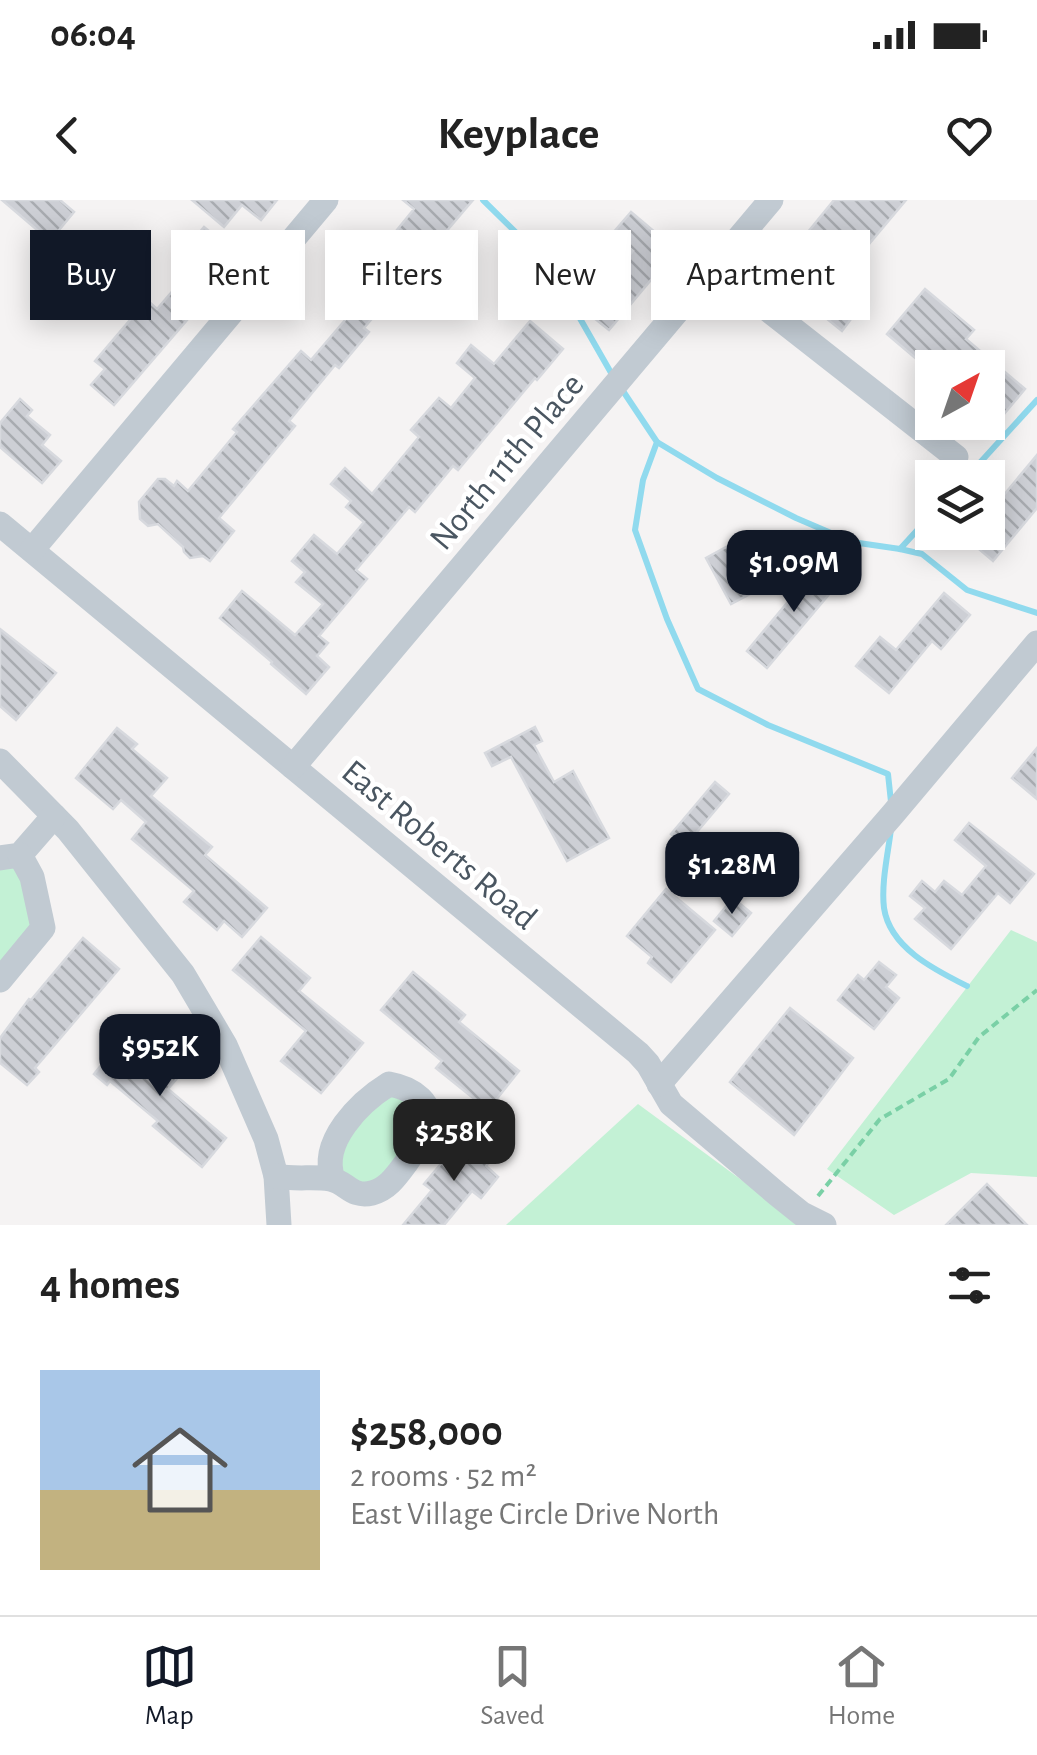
<!DOCTYPE html>
<html lang="en">
<head>
<meta charset="utf-8">
<style>
  :root { --surface:#fff; --page:#f6f6f6; --text:#222; --muted:#767676; --line:#e0e0e0; --accent:#111827 }
  body { margin:0; font-family:"Alegreya Sans",sans-serif; background:var(--page); color:var(--text); height:100vh; display:flex; flex-direction:column; font-size:38px; white-space:nowrap }
  * { box-sizing:border-box; margin:0 }
  p { font-size:32px; color:var(--muted) }
  .icon { flex:none; width:55px; height:55px; fill:none; stroke:currentColor; stroke-width:2; stroke-linecap:round; stroke-linejoin:round }
  .map { position:relative; height:1025px; overflow:hidden }
  .side { display:flex; flex-direction:column; background:var(--surface); flex:1 }
  .side>* { flex:none }
  .banner { position:absolute; left:30px; top:30px; width:978px; height:90px; display:flex; gap:20px }
  .needle { width:65px; rotate:40deg }
  .tools { position:absolute; left:915px; top:150px; display:grid; gap:20px }
  .tools a { display:grid; place-items:center; width:90px; height:90px; border-radius:0px; background:var(--surface); box-shadow:0 5px 25px #0003; font-size:50px }
  .price { position:absolute; translate:-50% -85px; padding:0 22px; border-radius:20px; background:var(--accent); color:#fff; font-size:32px; line-height:65px; filter:drop-shadow(0 2px 5px #0008) }
  .price::after { content:''; position:absolute; left:50%; top:60px; width:30px; height:22px; margin-left:-15px; background:inherit; clip-path:polygon(0 0,100% 0,50% 100%) }
  .price.active { background:#222; color:#fff }
  ul { padding:0; list-style:none }
  li { display:flex; align-items:center; gap:30px; height:250px; padding:0 40px }
  li span { display:grid; place-items:center; flex:none; width:280px; height:200px; border-radius:0px; color:#555 }
  li>.icon { margin-inline-start:auto }
  span .icon { width:120px; height:120px; fill:#fffc; stroke-width:1 }
  li b { font-size:42px }
  h2 { display:flex; justify-content:space-between; align-items:center; height:120px; padding:0 40px; font-size:42px }
  .chip { padding:0 35px; border-radius:0px; background:var(--surface); box-shadow:0 5px 25px #0003; font-size:35px; line-height:90px }
  .chip.active { background:var(--accent); color:#fff }
  .status { display:flex; justify-content:space-between; align-items:center; height:70px; padding:0 50px; background:var(--surface); direction:ltr }
  .status svg { height:28px; fill:currentColor }
  header { display:flex; justify-content:space-between; align-items:center; height:130px; padding:0 40px; background:var(--surface); font-size:45px; font-weight:700 }
  .tabs { display:flex; justify-content:space-around; align-items:center; height:140px; border-top:2px solid var(--line); background:var(--surface); font-size:28px; color:var(--muted) }
  .tabs a { display:grid; justify-items:center; gap:5px }
  .tabs .active { color:var(--accent) }
  .map>svg:first-child { display:block }
</style>
</head>
<body>
<div class="status"><b>06:04</b><svg viewBox="0 0 49 12"><path d="M0 12V9h3v3zM5 12V6h3v6zM10 12V3h3v9zM15 12V0h3v12zM26 1h20v11H26zM47 4h2v5h-2z"/></svg></div>
<header><svg class="icon" aria-label="back" viewBox="0 0 24 24"><path d="M15 5l-7 7 7 7"/></svg>Keyplace<svg class="icon" aria-label="heart" viewBox="0 0 24 24"><path d="M12 20l-8-8c-3-5 5-10 8-4 3-6 11-1 8 4z"/></svg></header>
<div class="map">
<svg width="1037" height="1025" viewBox="0 0 1037 1025">
  <defs>
    <pattern id="building-back-hatch" width="6" height="6" patternUnits="userSpaceOnUse" patternTransform="scale(2.5)"><rect width="6" height="6" fill="#cdcfd5"/><path d="M-1 5l2 2M0 0l6 6M5-1l2 2" fill="none" stroke="#a8abb0"/></pattern>
  </defs>
  <rect width="100%" height="100%" fill="#f5f3f3"/>
  <g fill="#c3f1d5">
    <path d="M 20,655 L 43,728 L 0,780 L 0,658 Z"/>
    <path d="M 1011,730 L 1037,742 L 1037,977 L 971,973 L 894,1015 L 827,969 Z"/>
    <path d="M 389,884 L 428,910 L 396,976 L 351,992 L 331,953 Z"/>
    <path d="M 638,904 L 803,1025 L 506,1025 Z"/>
  </g>
  <g fill="none" stroke-linecap="round" stroke-linejoin="round">
    <g stroke="#90daee" stroke-width="6">
      <path d="M 483,0 L 550,66 L 614,178"/>
      <path d="M 621,188 L 657,242 L 643,280 L 635,330 L 667,419 L 698,489 L 768,525 L 888,574 L 891,602"/>
      <path d="M 657,242 L 717,278 L 796,318 L 852,342 L 900,349 L 922,354 L 967,390 L 1037,413"/>
      <path d="M 966,278 L 1037,200"/>
      <path d="M 900,349 L 932,314"/>
      <path d="M 891,629 C 888,654 881,683 884,708 C 890,748 935,770 967,786"/>
    </g>
  </g>
  <g fill="url(#building-back-hatch)" stroke="#d7d9de" stroke-width="2.5">
    <path d="M 2,0 L 60,0 L 74,12 L 50,41 Z"/>
    <path d="M 192,0 L 277,0 L 261,20 L 242,5 L 224,27 Z"/>
    <path d="M 403,0 L 473,0 L 364,128 L 369,132 L 339,168 L 335,165 L 289,221 L 295,226 L 219,318 L 234,331 L 210,361 L 203,356 L 190,358 L 184,352 L 183,347 L 158,324 L 148,326 L 140,319 L 139,302 L 158,279 L 165,279 L 174,286 L 177,281 L 188,291 L 237,232 L 233,229 L 301,151 L 311,160 L 357,106 L 344,95 L 414,9 Z"/>
    <path d="M 834,0 L 906,0 L 838,81 L 849,90 L 842,99 L 857,111 L 842,131 L 773,75 Z"/>
    <path d="M 631,12 L 676,50 L 609,130 L 583,109 L 633,51 L 612,34 Z"/>
    <path d="M 204,27 L 237,54 L 190,110 L 193,113 L 114,205 L 91,185 L 105,169 L 95,161 L 147,100 L 157,109 L 182,80 L 178,77 L 198,54 L 188,46 Z"/>
    <path d="M 925,89 L 974,130 L 966,139 L 1025,189 L 988,233 L 988,168 L 927,168 L 887,134 Z"/>
    <path d="M 530,121 L 563,149 L 537,180 L 535,178 L 458,270 L 453,266 L 415,312 L 409,307 L 356,370 L 367,379 L 319,436 L 328,443 L 317,456 L 329,467 L 306,494 L 271,464 L 272,462 L 220,418 L 242,391 L 295,435 L 323,404 L 296,382 L 305,372 L 292,361 L 314,335 L 337,354 L 364,322 L 346,307 L 351,301 L 331,284 L 345,268 L 372,294 L 419,237 L 411,230 L 439,198 L 451,208 L 475,178 L 457,163 L 471,145 L 494,164 Z"/>
    <path d="M 20,199 L 32,210 L 27,216 L 50,235 L 42,245 L 61,261 L 42,283 L 0,247 L 0,223 Z"/>
    <path d="M 1037,255 L 1037,308 L 993,361 L 959,332 L 988,332 L 988,314 Z"/>
    <path d="M 739,340 L 765,386 L 731,404 L 706,358 Z"/>
    <path d="M 821,362 L 842,379 L 767,468 L 747,451 Z"/>
    <path d="M 944,393 L 970,415 L 941,449 L 932,441 L 889,493 L 856,466 L 880,437 L 896,450 Z"/>
    <path d="M 0,429 L 56,473 L 16,520 L 0,506 Z"/>
    <path d="M 535,527 L 542,541 L 534,545 L 554,582 L 573,571 L 609,638 L 567,661 L 511,557 L 492,566 L 485,553 Z"/>
    <path d="M 117,528 L 137,544 L 132,549 L 167,578 L 151,596 L 212,647 L 205,655 L 267,708 L 242,737 L 224,721 L 217,730 L 184,702 L 194,691 L 132,639 L 146,622 L 121,600 L 113,609 L 76,578 Z"/>
    <path d="M 1037,548 L 1037,599 L 1012,578 Z"/>
    <path d="M 715,582 L 729,594 L 685,646 L 671,634 Z"/>
    <path d="M 969,623 L 1034,674 L 1010,703 L 998,693 L 951,749 L 915,719 L 925,708 L 910,696 L 922,681 L 935,692 L 944,681 L 962,695 L 986,666 L 955,640 Z"/>
    <path d="M 666,689 L 715,730 L 671,782 L 648,763 L 652,757 L 627,736 Z"/>
    <path d="M 733,698 L 751,713 L 732,736 L 714,721 Z"/>
    <path d="M 261,737 L 310,778 L 299,791 L 363,843 L 321,893 L 281,861 L 306,831 L 233,770 Z"/>
    <path d="M 83,738 L 119,769 L 35,868 L 39,872 L 27,885 L 0,863 L 0,838 L 29,799 L 31,800 Z"/>
    <path d="M 879,762 L 896,775 L 886,787 L 899,798 L 874,829 L 838,800 L 858,775 L 864,780 Z"/>
    <path d="M 413,772 L 465,815 L 459,822 L 519,871 L 488,910 L 436,868 L 442,861 L 381,810 Z"/>
    <path d="M 790,808 L 853,858 L 794,935 L 730,882 Z"/>
    <path d="M 123,838 L 136,849 L 140,844 L 148,850 L 149,849 L 180,875 L 168,889 L 226,938 L 202,967 L 153,926 L 158,921 L 110,881 L 107,885 L 94,874 Z"/>
    <path d="M 465,935 L 493,958 L 486,966 L 498,977 L 481,998 L 472,991 L 444,1025 L 403,1025 L 432,990 L 424,984 Z"/>
    <path d="M 987,984 L 1027,1025 L 946,1025 Z"/>
  </g>
  <g fill="none" stroke-linecap="round" stroke-linejoin="round">
    <path stroke="#7ad0a6" stroke-width="4" stroke-dasharray="8 5" stroke-linecap="butt" d="M 818,996 L 880,919 L 949,879 L 979,837 L 1037,790"/>
    <g stroke="#c1cad2" stroke-width="25">
      <path d="M 715,68 L 956,257"/>
      <path d="M 0,324 L 638,853 L 648,864 L 671,904 L 777,994 L 802,1014 L 824,1025"/>
      <path d="M 32,350 L 326,0"/>
      <path d="M 0,561 L 68,630 L 183,774 L 225,845 L 266,939 L 276,976 L 279,1025"/>
      <path d="M 293,567 L 771,0"/>
      <path d="M 0,658 L 20,655 L 54,616"/>
      <path d="M 0,780 L 43,728 L 32,677 L 20,655"/>
      <path d="M 659,884 L 893,614 L 1037,443"/>
      <path d="M 276,976 C 296,980 313,976 330,979 C 347,982 351,998 372,993 C 388,989 397,975 406,963 C 413,952 423,942 427,930 C 436,903 412,888 389,884 C 360,902 319,942 333,979"/>
    </g>
  </g>
  <g text-anchor="middle" stroke-width="9" stroke-linejoin="round" paint-order="stroke">
    <g font-size="35" fill="#4a5661" stroke="#fff">
      <text transform="translate(506 261) rotate(-50)" y="12">North 11th Place</text>
      <text transform="translate(440 644) rotate(40)" y="12">East Roberts Road</text>
    </g>
  </g>
</svg>
<div class="tools">
<a><svg class="needle" viewBox="-14 -14 28 28"><path d="M0-13l5 13h-10z" fill="#e53935"/><path d="M0 13l5-13h-10z" fill="#767676"/></svg></a>
<a><svg class="icon" aria-label="layers" viewBox="0 0 24 24"><path d="M12 4l9 5-9 5-9-5zM3 14l9 5 9-5"/></svg></a>
</div>
<b class="price" style="left:794px;top:415px">$1.09M</b>
<b class="price" style="left:732px;top:717px">$1.28M</b>
<b class="price" style="left:160px;top:899px">$952K</b>
<b class="price active" style="left:454px;top:984px">$258K</b>
<div class="banner">
<a class="chip active">Buy</a>
<a class="chip">Rent</a>
<a class="chip">Filters</a>
<a class="chip">New</a>
<a class="chip">Apartment</a>
</div>
</div>
<section class="side">
<h2>4 homes<svg class="icon" aria-label="filters" viewBox="0 0 24 24"><path d="M4 7h16M4 17h16"/><circle cx="9" cy="7" r="2"/><circle cx="15" cy="17" r="2"/></svg></h2>
<ul>
<li><span style="background:linear-gradient(#a9c7e8 60%,#c2b280 0)"><svg class="icon" aria-label="home" viewBox="0 0 24 24"><path d="M3 11l9-7 9 7M6 9v11h12V9"/></svg></span><div><b>$258,000</b><p>2 rooms · 52 m²</p><p>East Village Circle Drive North</p></div></li>
</ul>
</section>
<nav class="tabs">
<a class="active"><svg class="icon" aria-label="map" viewBox="0 0 24 24"><path d="M3 6l6-2 6 2 6-2v14l-6 2-6-2-6 2zM9 4v14M15 6v14"/></svg>Map</a>
<a><svg class="icon" aria-label="saved" viewBox="0 0 24 24"><path d="M7 4h10v16l-5-4-5 4z"/></svg>Saved</a>
<a><svg class="icon" aria-label="home" viewBox="0 0 24 24"><path d="M3 11l9-7 9 7M6 9v11h12V9"/></svg>Home</a>
</nav>
</body>
</html>
